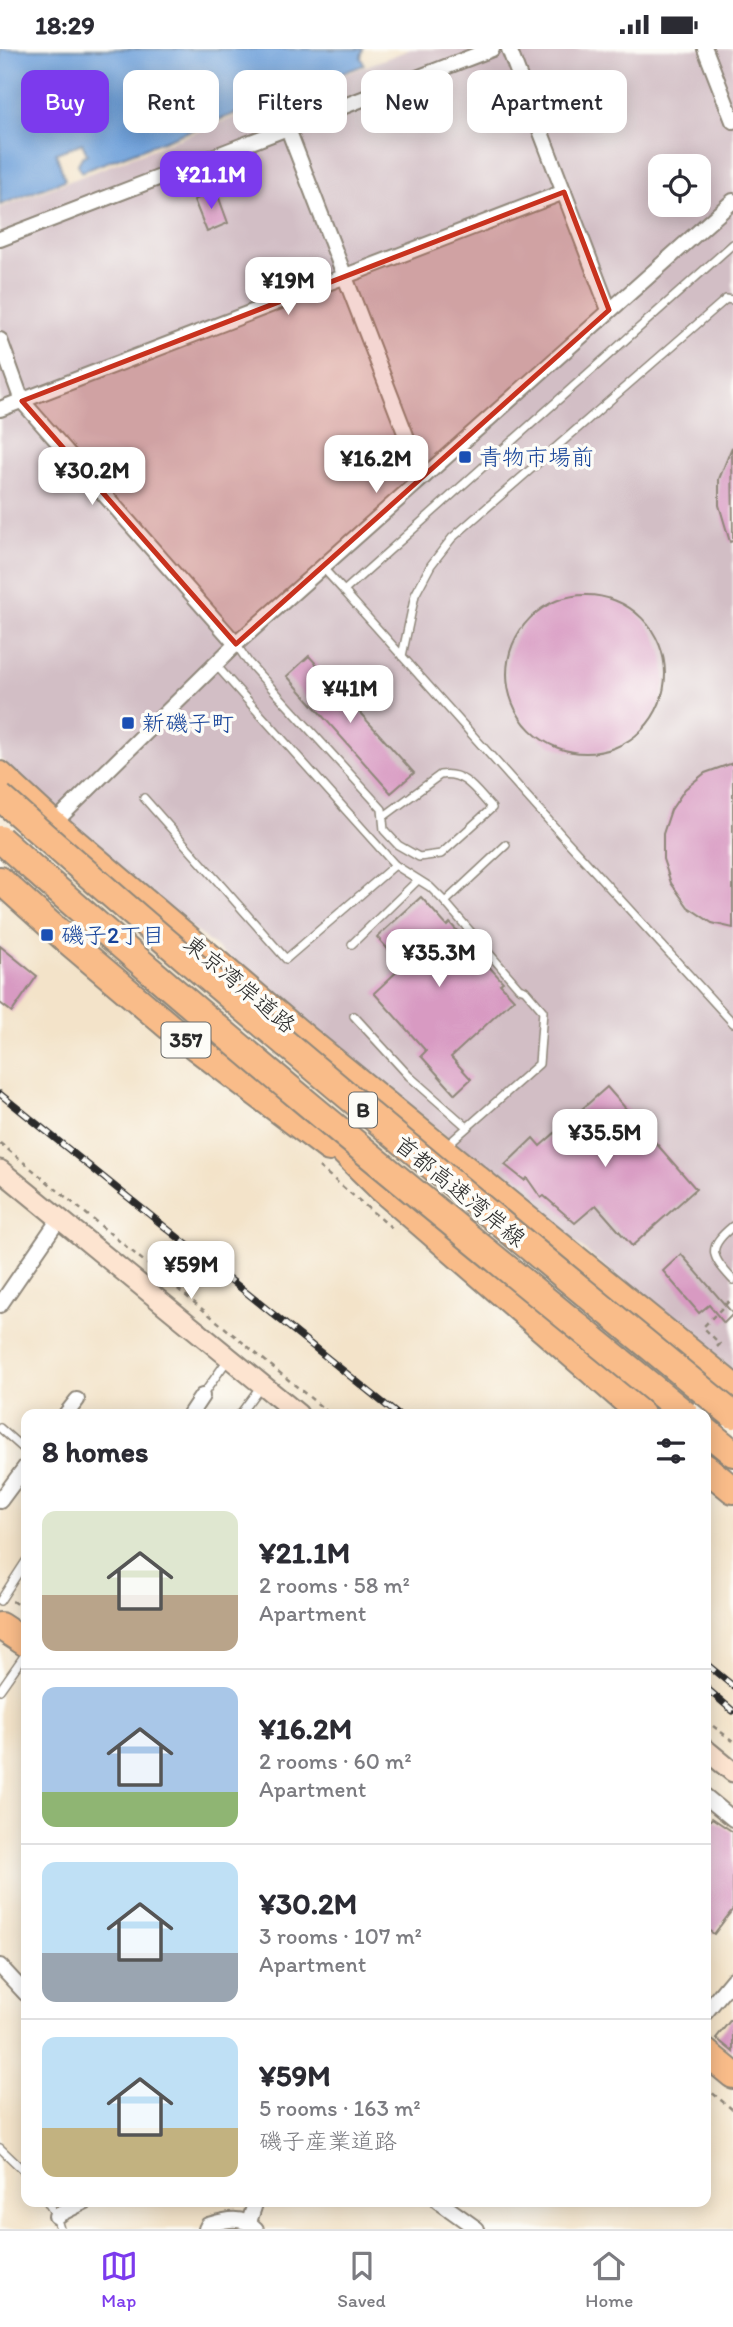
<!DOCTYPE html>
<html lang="en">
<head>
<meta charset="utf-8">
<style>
  :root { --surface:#fff; --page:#f7f7f7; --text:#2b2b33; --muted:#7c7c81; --line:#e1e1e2; --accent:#7c3aed }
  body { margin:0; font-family:Itim,"Klee One",sans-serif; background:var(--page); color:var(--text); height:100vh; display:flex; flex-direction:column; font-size:26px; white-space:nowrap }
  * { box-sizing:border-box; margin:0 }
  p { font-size:23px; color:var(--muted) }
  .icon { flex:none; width:38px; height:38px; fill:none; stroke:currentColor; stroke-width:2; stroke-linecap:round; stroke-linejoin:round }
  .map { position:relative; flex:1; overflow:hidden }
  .details { position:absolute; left:21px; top:1360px; width:690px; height:798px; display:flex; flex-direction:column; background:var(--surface); border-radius:14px; box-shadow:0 4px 18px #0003 }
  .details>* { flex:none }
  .guide { position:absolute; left:21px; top:21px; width:691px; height:63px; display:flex; gap:14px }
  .buttons { position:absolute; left:648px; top:105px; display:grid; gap:14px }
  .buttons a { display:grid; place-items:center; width:63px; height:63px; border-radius:14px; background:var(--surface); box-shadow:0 4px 18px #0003; font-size:35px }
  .price { position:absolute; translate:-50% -60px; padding:0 16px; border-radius:14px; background:#fff; color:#222; font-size:23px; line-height:46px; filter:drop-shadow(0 2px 4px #0008) }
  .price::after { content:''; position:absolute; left:50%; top:42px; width:21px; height:16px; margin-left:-10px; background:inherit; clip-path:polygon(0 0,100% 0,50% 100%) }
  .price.current { background:var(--accent); color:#fff }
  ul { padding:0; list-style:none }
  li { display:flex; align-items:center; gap:21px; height:175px; padding:0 21px }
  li+li { border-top:2px solid var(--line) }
  li span { display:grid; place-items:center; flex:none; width:196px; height:140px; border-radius:14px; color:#555 }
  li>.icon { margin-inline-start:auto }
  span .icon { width:84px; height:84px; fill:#fffc; stroke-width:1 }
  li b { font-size:30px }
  h2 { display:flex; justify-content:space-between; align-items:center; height:84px; padding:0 21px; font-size:30px }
  .chip { padding:0 24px; border-radius:14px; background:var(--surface); box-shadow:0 4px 18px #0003; font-size:24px; line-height:63px }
  .chip.current { background:var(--accent); color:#fff }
  .status { display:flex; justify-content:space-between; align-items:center; height:49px; padding:0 35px; background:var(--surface); direction:ltr }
  .status svg { height:19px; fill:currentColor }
  .tabs { display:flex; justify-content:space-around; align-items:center; height:98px; border-top:2px solid var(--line); background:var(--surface); font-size:19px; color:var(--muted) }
  .tabs a { display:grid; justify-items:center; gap:4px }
  .tabs .current { color:var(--accent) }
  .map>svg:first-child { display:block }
</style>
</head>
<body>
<div class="status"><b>18:29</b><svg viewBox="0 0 49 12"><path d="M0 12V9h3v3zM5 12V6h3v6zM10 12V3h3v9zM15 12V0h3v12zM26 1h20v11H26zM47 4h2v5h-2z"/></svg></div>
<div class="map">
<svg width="733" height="2180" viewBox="0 0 733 2180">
  <rect width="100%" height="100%" fill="#fdfcf7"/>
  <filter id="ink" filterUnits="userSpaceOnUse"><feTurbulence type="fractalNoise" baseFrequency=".0143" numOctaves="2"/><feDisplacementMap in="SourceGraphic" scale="14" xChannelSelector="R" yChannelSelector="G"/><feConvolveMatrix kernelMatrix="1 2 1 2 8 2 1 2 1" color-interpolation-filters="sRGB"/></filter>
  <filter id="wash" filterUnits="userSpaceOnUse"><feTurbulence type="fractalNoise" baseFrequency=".00686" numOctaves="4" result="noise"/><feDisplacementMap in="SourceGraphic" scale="28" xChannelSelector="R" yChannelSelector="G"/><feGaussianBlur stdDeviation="1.57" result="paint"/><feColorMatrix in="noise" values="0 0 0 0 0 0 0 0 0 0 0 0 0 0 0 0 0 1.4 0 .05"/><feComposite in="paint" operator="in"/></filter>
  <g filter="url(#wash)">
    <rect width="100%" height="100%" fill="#f3e3c9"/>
    <path fill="#d2bec5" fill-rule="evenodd" d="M 411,0 L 733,0 L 733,1323 L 92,797 L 0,710 L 0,159 ZM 660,117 L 698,117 L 698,156 L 660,156 Z"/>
    <path fill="#70a1da" stroke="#4e6682" stroke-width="2" d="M 0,0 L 363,0 L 361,8 L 364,16 L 81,123 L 78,115 L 82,108 L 87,105 L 82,94 L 56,104 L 65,131 L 0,156 Z"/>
    <g id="blocks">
      <g fill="#d89ac2">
        <path d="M 216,141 L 228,174 L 207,183 L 194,151 Z"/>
        <path d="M 732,398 L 733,492 L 730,493 L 719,456 L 719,430 Z"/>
        <circle cx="586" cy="625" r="79"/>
        <path d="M 309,607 L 414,724 L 391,744 L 287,627 Z"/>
        <path d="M 733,714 L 733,879 L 712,874 L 688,858 L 671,834 L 663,810 L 663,785 L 671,761 L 685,740 L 705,724 Z"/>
        <path d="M 421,848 L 447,877 L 450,874 L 503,933 L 500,935 L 514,950 L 451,1008 L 471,1030 L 455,1045 L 421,1007 L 426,1002 L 374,944 L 403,917 L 377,888 Z"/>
        <path d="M 0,897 L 37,927 L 12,963 L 0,954 Z"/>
        <path d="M 607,1038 L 696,1140 L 632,1197 L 596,1156 L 575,1174 L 544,1147 L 541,1149 L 527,1129 L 524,1131 L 505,1116 L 533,1089 L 540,1097 Z"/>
        <path d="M 681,1205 L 733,1265 L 724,1274 L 709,1256 L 699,1264 L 663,1222 Z"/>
        <path d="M 712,1769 L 733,1783 L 733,1860 L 714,1885 L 705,1879 L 705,1778 Z"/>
        <path d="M 733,1968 L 733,2003 L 716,1989 Z"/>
      </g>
    </g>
  </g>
  <g filter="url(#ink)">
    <use href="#blocks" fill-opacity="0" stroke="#8f877a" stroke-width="2"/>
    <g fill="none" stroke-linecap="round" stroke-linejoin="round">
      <defs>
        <g id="lane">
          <path d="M 733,195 L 344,542 L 566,791 L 733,974"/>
          <path d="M 322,518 L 344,542"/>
          <path d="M 236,595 L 248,613 L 382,760 L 384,781 L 398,796 L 419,808 L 441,805 L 492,759 C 476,742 465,722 440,726 L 383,768"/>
          <path d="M 402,607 L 415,546 L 431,516 L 452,489 L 726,250 L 733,251"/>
          <path d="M 144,749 L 286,910 L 395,816 L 215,615"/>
          <path d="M 395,816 L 430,838 L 445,853 L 519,939 L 525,941 L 543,962 L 539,1015 L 445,1098"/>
          <path d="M 445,853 L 506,796"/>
          <path d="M 352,895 L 418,831"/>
          <path d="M 354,967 L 409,1027 L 467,1078"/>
          <path d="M 733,1177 C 706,1199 711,1207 733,1231"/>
          <path d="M 202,1347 L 229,1309"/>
          <path d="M 240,1365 L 260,1338"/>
          <path d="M 0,1379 L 26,1402"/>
          <path d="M 0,1552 L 26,1512"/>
          <path d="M 0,1641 L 26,1604"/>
          <path d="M 0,2099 L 26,2124"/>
          <path d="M 47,2152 L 56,2167 L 60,2180"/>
        </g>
        <g id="street">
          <path d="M 509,0 L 609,261"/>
          <path d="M 705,0 L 733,72"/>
          <path d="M 288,80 L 422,428"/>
          <path d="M 0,190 L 492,0"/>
          <path d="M 0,291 L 22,352 L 236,595"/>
          <path d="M 0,360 L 564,143"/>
          <path d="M 53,775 L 236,595 L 733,152"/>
          <path d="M 0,1256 L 59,1170"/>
          <path d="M 66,1365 L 77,1351"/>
          <path d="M 190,1365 L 202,1347"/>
          <path d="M 0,1452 L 26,1417"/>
          <path d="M 705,1747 L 733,1770"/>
          <path d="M 0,1917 L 26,1945"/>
          <path d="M 705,1964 L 733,1930"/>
          <path d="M 438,2152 L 477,2180"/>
          <path d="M 56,2167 L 86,2152"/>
          <path d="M 249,2173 L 256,2152"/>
          <path d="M 206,2180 L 208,2176 C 226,2171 241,2166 256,2180"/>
        </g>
        <g id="secondary">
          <path d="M 0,1121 L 298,1365"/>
          <path d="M 705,1700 L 733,1723"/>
        </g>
        <g id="highway">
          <path d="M 0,726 L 53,775 L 306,990 L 733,1338"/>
          <path d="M 0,831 L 67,891 L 172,980 L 329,1099"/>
          <path d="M 318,1077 L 382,1140 L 641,1365"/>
          <path d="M 705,1381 L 733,1404"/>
          <path d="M 705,1418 L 733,1441"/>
          <path d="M 0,1577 L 26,1594"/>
          <path d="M 705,2003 L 733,2026"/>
        </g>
      </defs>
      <use href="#lane" stroke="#8f877a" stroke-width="10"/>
      <use href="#street" stroke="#8f877a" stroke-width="18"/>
      <use href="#secondary" stroke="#8f877a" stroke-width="23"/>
      <use href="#highway" stroke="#8f877a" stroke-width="30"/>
      <g stroke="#8f877a" stroke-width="2.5" stroke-dasharray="5 5" stroke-linecap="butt">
        <path d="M 0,1094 L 330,1365"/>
        <path d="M 319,1118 L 392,1179"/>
        <path d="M 717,1298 L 720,1295 L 703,1278 L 729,1252 L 733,1255"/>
        <path d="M 12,1552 L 26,1561"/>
        <path d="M 705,1671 L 733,1692"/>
        <path d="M 705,2038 L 733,2061"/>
      </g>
      <use href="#lane" stroke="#fff" stroke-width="7"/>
      <use href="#street" stroke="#fff" stroke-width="14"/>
      <use href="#secondary" stroke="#fde4d0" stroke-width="19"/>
      <use href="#highway" stroke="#f9bc89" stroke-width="26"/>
      <defs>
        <g id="rail">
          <path d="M 0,1045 L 397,1365"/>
          <path d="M 705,1614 L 733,1637"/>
          <path d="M 705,1638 L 733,1662"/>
        </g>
      </defs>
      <use href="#rail" stroke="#2b2b2b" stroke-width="7"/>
      <use href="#rail" stroke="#fdfcf7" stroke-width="4.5" stroke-dasharray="13" stroke-linecap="butt"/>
      <defs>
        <g id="highway-bridge">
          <path d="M 0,748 C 240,960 486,1163 733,1366"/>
          <path d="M 0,790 C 223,989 454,1176 685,1365"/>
        </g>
      </defs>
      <use href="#highway-bridge" stroke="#8f877a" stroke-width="30" stroke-linecap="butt"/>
      <use href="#highway-bridge" stroke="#f9bc89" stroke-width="26"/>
    </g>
  </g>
  <path fill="#c8321e" fill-opacity="0.2" stroke="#c8321e" stroke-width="5" stroke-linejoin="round" d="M 564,143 L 609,261 L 236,595 L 22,352 Z"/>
  <g fill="#1a4fb4" stroke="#fdfcf7" stroke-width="2.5">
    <rect x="458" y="401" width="14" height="14" rx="3.5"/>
    <rect x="121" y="667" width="14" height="14" rx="3.5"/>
    <rect x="40" y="879" width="14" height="14" rx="3.5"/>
  </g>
  <g text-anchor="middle" stroke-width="7" stroke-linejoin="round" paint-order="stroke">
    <g fill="#fdfcf7" stroke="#6a6a68" stroke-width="2">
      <rect x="161.5" y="973.5" width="49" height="35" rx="5"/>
      <rect x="349" y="1043.5" width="28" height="35" rx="5"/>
    </g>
    <g font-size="21" font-weight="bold" fill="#2b2b2b">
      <text x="186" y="998">357</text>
      <text x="363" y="1068">B</text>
    </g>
    <g font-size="23" fill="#164399" stroke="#fdfcf7" text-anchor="start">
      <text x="479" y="416">青物市場前</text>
      <text x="142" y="682">新磯子町</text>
      <text x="61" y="894">磯子2丁目</text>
    </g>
    <g font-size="23" fill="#2b2b2b" stroke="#fdfcf7">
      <text transform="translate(240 935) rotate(40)" y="8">東京湾岸道路</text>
      <text transform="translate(460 1142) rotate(39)" y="8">首都高速湾岸線</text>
    </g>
  </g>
</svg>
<div class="buttons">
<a><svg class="icon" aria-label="locate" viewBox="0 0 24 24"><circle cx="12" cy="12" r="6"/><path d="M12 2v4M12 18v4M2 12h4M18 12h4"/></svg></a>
</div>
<b class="price current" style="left:211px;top:162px">¥21.1M</b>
<b class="price" style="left:288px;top:268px">¥19M</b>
<b class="price" style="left:376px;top:446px">¥16.2M</b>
<b class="price" style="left:92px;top:458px">¥30.2M</b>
<b class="price" style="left:350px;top:676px">¥41M</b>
<b class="price" style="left:439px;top:940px">¥35.3M</b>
<b class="price" style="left:605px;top:1120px">¥35.5M</b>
<b class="price" style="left:191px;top:1252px">¥59M</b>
<div class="guide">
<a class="chip current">Buy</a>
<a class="chip">Rent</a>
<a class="chip">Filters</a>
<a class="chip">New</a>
<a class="chip">Apartment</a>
</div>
<section class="details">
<h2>8 homes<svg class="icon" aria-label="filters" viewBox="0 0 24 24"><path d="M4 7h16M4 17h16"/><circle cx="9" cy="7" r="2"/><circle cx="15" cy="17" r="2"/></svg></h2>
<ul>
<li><span style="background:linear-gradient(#dfe7d0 60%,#b9a48a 0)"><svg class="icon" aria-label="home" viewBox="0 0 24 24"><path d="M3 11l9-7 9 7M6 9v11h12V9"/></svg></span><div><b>¥21.1M</b><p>2 rooms · 58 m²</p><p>Apartment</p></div></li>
<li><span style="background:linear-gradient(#a9c7e8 75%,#8fb573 0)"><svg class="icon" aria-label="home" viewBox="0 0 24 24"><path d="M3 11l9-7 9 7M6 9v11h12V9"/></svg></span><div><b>¥16.2M</b><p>2 rooms · 60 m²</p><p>Apartment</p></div></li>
<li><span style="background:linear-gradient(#bfe0f5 65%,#9aa5b1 0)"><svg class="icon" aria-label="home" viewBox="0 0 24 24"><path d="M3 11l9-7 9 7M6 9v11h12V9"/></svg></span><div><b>¥30.2M</b><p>3 rooms · 107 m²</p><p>Apartment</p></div></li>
<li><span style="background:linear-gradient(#bfe0f5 65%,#c2b280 0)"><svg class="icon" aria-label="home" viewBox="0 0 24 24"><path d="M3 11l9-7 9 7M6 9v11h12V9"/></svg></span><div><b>¥59M</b><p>5 rooms · 163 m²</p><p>磯子産業道路</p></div></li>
</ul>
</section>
</div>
<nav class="tabs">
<a class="current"><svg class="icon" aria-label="map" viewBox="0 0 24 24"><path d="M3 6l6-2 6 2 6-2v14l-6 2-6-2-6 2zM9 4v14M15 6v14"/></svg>Map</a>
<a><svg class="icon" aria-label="saved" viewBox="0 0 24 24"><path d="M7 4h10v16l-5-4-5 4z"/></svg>Saved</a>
<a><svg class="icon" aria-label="home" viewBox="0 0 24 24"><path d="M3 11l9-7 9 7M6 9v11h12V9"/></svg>Home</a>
</nav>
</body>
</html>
